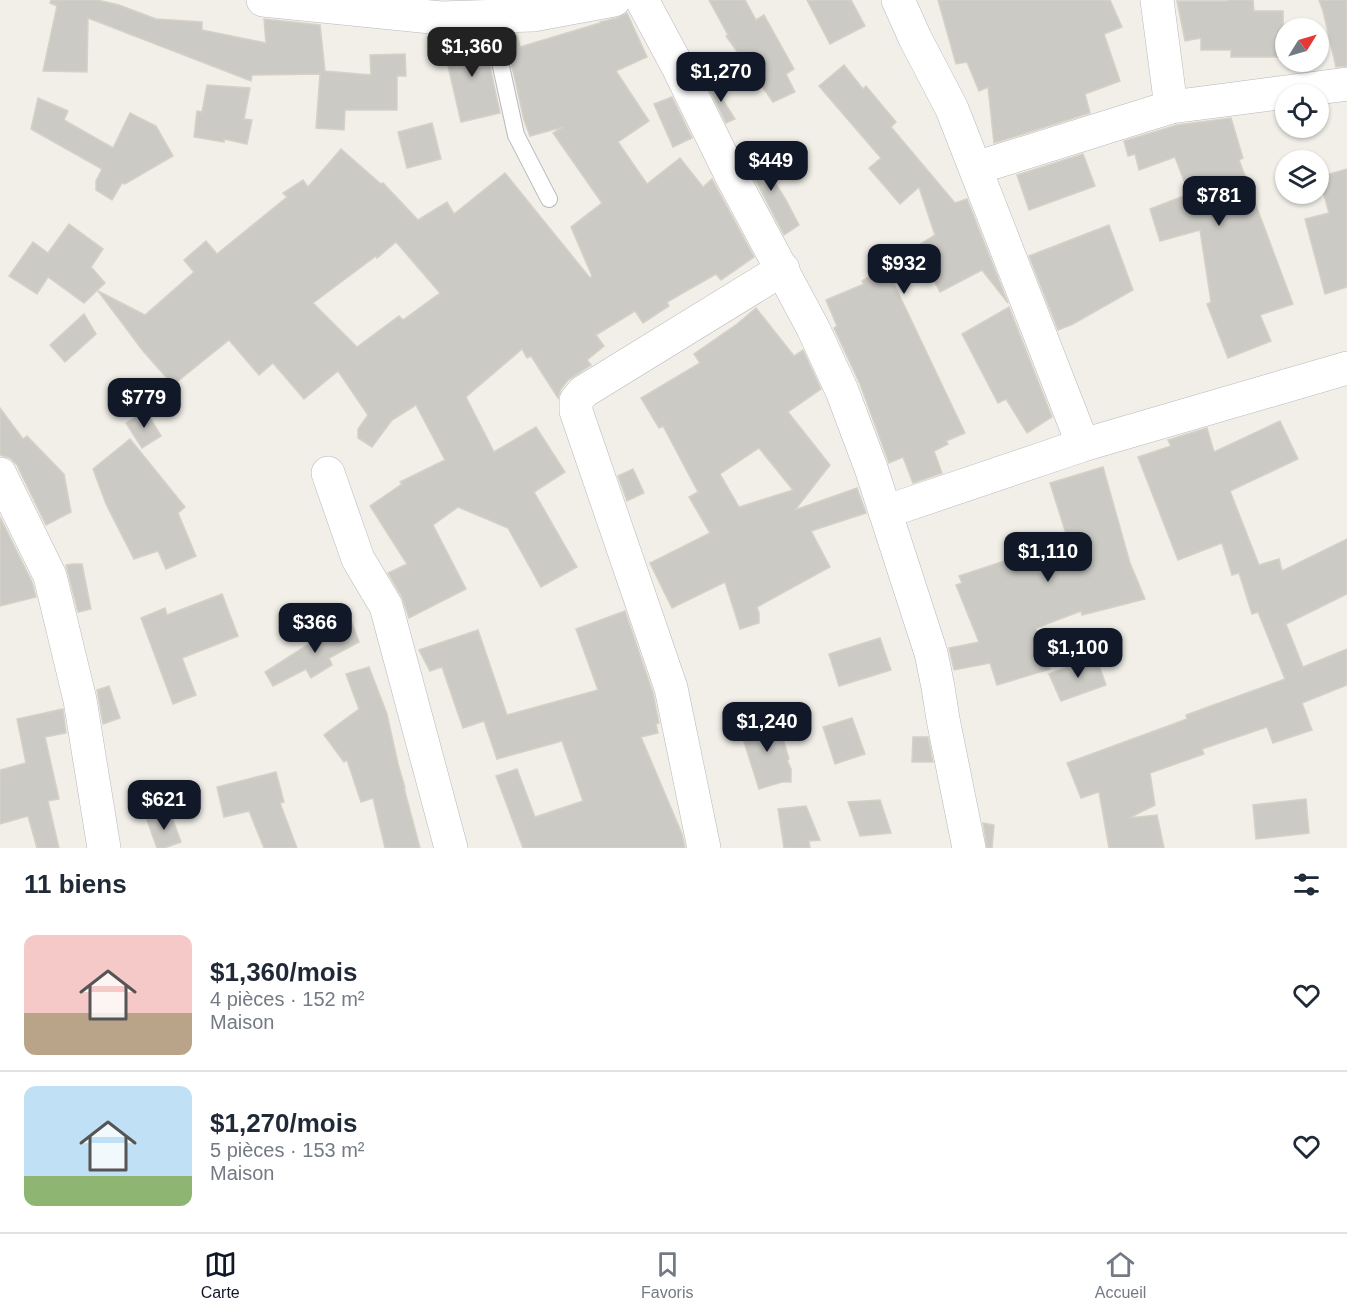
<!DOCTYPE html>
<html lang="fr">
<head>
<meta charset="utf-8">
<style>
  :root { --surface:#fff; --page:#f2f2f3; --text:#1f2937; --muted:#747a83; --line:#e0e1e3; --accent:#111827 }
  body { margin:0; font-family:Helvetica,sans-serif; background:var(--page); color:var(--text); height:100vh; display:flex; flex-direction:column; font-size:22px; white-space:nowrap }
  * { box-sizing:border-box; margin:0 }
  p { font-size:20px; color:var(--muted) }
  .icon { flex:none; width:33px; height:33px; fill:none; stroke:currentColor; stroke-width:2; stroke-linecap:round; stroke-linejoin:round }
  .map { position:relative; height:848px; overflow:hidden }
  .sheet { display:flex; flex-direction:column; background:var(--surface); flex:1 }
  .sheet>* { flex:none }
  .needle { width:39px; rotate:53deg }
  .controls { position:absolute; left:1275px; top:18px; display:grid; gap:12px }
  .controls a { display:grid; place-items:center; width:54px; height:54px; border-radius:50%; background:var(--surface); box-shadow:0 2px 4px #0004; font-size:30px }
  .price { position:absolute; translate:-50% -51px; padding:0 14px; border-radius:12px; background:var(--accent); color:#fff; font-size:20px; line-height:39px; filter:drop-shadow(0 2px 3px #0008) }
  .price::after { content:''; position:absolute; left:50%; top:36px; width:18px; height:14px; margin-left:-9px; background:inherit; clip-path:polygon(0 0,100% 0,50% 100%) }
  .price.on { background:#222; color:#fff }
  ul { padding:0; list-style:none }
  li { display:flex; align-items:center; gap:18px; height:150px; padding:0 24px }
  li+li { border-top:2px solid var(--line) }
  li span { display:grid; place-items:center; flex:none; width:168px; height:120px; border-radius:12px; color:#555 }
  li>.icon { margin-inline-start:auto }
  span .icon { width:72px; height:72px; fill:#fffc; stroke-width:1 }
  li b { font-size:26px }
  h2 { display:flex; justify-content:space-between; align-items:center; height:72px; padding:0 24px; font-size:26px }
  .tabs { display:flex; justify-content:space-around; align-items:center; height:84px; border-top:2px solid var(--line); background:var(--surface); font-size:16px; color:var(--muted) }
  .tabs a { display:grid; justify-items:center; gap:3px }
  .tabs .on { color:var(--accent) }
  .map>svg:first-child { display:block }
</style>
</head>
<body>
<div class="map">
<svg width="1347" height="848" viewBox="0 0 1347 848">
  <rect width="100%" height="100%" fill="#f1efe8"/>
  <g fill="#cccac5" stroke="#d6d1c6" stroke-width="1.5" fill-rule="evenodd">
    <path d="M 51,0 L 97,0 L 119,5 L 156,19 L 202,22 L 202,30 L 266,43 L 264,19 L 320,25 L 325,71 L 371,75 L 370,55 L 405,54 L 406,76 L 397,76 L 397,110 L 345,110 L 344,130 L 316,128 L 320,74 L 252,75 L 251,81 L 88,18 L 87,72 L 43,71 L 57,6 L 50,3 Z"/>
    <path d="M 709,0 L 745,0 L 756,20 L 764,15 L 794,69 L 786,74 L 795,92 L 773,102 L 726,36 L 728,35 Z"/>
    <path d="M 807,0 L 851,0 L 865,26 L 830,44 Z"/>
    <path d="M 938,0 L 1110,0 L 1122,27 L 1104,34 L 1120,81 L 1085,94 L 1090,113 L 994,143 L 988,87 L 979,91 L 967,62 L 956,64 Z"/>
    <path d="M 1228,0 L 1253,0 L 1254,11 L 1283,11 L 1284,57 L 1231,57 L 1231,50 L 1201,50 L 1201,38 L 1185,41 L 1177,1 L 1228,1 Z"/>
    <path d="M 1319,0 L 1347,0 L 1347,66 L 1336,67 L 1323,11 Z"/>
    <path d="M 627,13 L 647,57 L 616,71 L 649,121 L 618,142 L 647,184 L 680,158 L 703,187 L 712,179 L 754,257 L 721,280 L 716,274 L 667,302 L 669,306 L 643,323 L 635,311 L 596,335 L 604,346 L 587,360 L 591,365 L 568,380 L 561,389 L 558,398 L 531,356 L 527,358 L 522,349 L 466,397 L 494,452 L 536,427 L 565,472 L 534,492 L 577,567 L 541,587 L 508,528 L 458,507 L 433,525 L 466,589 L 409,618 L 402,597 L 388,573 L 407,564 L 370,506 L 402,484 L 400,482 L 445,460 L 416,405 L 392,420 L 372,447 L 358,438 L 358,429 L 368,415 L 338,371 L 304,399 L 273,363 L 259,375 L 229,340 L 173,385 L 143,351 L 98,291 L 145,315 L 194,272 L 184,260 L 206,241 L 217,254 L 287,197 L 283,193 L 303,180 L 308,187 L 341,149 L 381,184 L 383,183 L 418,220 L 447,202 L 454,214 L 505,173 L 590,278 L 592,276 L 571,227 L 602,203 L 553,133 L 563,127 L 530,136 L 524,120 L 505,35 L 517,34 L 520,47 L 600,23 L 600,22 L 617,18 ZM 396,242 L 440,293 L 403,320 L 399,316 L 357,347 L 313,303 L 376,256 L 377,258 Z"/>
    <path d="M 483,35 L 500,113 L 461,122 L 443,44 Z"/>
    <path d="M 844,65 L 863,89 L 866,86 L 896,122 L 891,127 L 955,203 L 967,199 L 1008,303 L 982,270 L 940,292 L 927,267 L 894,284 L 965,433 L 946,441 L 948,444 L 934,451 L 942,473 L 913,483 L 903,457 L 889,463 L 860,384 L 834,328 L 837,326 L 826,300 L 864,284 L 862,281 L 935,235 L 919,187 L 900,204 L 869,168 L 881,158 L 819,86 Z"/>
    <path d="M 710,80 L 735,119 L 726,123 L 706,82 Z"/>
    <path d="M 207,85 L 250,88 L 244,119 L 252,120 L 247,144 L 224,139 L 224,142 L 194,137 L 197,111 L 202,112 Z"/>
    <path d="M 672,97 L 692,138 L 673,147 L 654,104 Z"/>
    <path d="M 38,98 L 68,111 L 64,120 L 113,148 L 130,113 L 156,126 L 173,156 L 125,184 L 122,183 L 112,200 L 96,190 L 96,181 L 102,169 L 31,129 Z"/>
    <path d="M 1231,118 L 1243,158 L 1239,160 L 1293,304 L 1260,315 L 1271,341 L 1228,358 L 1207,304 L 1211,302 L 1200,230 L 1160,241 L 1150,209 L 1189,194 L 1175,157 L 1139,170 L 1135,154 L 1128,156 L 1124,141 L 1177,125 Z"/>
    <path d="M 432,123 L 441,159 L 407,168 L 398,132 Z"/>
    <path d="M 752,145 L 786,200 L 799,225 L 784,235 L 742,154 Z"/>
    <path d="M 1083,154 L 1095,186 L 1029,210 L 1017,175 Z"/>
    <path d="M 1347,169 L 1347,287 L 1325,294 L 1305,219 L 1329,213 L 1319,177 Z"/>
    <path d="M 69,224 L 103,249 L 91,267 L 105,283 L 84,303 L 48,277 L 37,294 L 9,276 L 33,242 L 48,253 Z"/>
    <path d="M 1109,225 L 1133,290 L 1073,324 L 1058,330 L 1029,256 Z"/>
    <path d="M 1009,307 L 1052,417 L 1027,433 L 1006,399 L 998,403 L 962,334 Z"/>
    <path d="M 756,308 L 794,356 L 803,350 L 821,389 L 788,412 L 830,465 L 795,510 L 857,488 L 866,513 L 811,531 L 830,567 L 757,607 L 759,613 L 759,623 L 740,629 L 725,582 L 672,608 L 650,563 L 710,533 L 689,497 L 698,492 L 663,426 L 659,428 L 641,398 L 700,363 L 694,354 L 737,324 ZM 759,448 L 793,490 L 739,507 L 720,474 Z"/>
    <path d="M 84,314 L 96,334 L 65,362 L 50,345 Z"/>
    <path d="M 0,408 L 23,439 L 27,436 L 64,474 L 71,512 L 46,525 L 17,465 L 10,458 L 0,455 Z"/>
    <path d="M 146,411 L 161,436 L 142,448 L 126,423 Z"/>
    <path d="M 1280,421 L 1298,459 L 1230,491 L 1259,565 L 1279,559 L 1282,571 L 1347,539 L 1347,594 L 1286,624 L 1303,667 L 1347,649 L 1347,685 L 1302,703 L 1312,730 L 1273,743 L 1267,727 L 1202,749 L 1204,754 L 1150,773 L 1155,805 L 1129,818 L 1157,815 L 1164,848 L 1109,848 L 1099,792 L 1081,798 L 1067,763 L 1187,719 L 1186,715 L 1285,679 L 1258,612 L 1252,614 L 1239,573 L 1232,575 L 1222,543 L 1178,560 L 1138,457 L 1171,446 L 1168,440 L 1207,428 L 1214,452 Z"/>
    <path d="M 130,439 L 185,507 L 178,513 L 196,556 L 166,569 L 158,551 L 134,559 L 106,504 L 93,469 Z"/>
    <path d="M 1103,467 L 1130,563 L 1145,599 L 1082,615 L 1081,611 L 1036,628 L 1050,669 L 997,685 L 990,663 L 954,670 L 949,648 L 979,642 L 956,585 L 962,583 L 959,576 L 1068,540 L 1050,483 Z"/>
    <path d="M 633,469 L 644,493 L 627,501 L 618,476 Z"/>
    <path d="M 0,517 L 32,582 L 36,597 L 0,606 Z"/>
    <path d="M 72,564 L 82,564 L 91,609 L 78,612 L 66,565 Z"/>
    <path d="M 222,594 L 238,636 L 182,658 L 196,695 L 173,704 L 141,618 L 165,608 L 167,615 Z"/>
    <path d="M 625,611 L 653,693 L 659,723 L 656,724 L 658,733 L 641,737 L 682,834 L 685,848 L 523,848 L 496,776 L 517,769 L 535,817 L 583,801 L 562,741 L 497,759 L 484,721 L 463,728 L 442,667 L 430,671 L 419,650 L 478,630 L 507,715 L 598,690 L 576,629 Z"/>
    <path d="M 350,618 L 359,642 L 329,658 L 332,665 L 311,678 L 306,669 L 273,686 L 265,672 Z"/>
    <path d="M 880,638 L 891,670 L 839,686 L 829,654 Z"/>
    <path d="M 1096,657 L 1106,685 L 1061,701 L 1049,674 Z"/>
    <path d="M 369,667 L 387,714 L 398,764 L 405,788 L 404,788 L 420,848 L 385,848 L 373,798 L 361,802 L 347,760 L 344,762 L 324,735 L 359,709 L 346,674 Z"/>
    <path d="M 109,686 L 120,718 L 103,724 L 97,690 Z"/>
    <path d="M 63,709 L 66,733 L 45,737 L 59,799 L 48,801 L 59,848 L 37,848 L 28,816 L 0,824 L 0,770 L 26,763 L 17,719 Z"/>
    <path d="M 777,718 L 789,759 L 787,760 L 791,769 L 791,782 L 782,782 L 759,789 L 740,729 Z"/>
    <path d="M 852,718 L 865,754 L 835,764 L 823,727 Z"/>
    <path d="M 913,737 L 928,737 L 933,762 L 912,762 Z"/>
    <path d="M 276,772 L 284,802 L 280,803 L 297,848 L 264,848 L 249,811 L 224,817 L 217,787 Z"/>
    <path d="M 1306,799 L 1309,833 L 1256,839 L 1253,805 Z"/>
    <path d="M 880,800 L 891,833 L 860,836 L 848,802 Z"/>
    <path d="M 806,806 L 820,840 L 809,841 L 810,848 L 784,848 L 778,809 Z"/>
    <path d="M 170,812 L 181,842 L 164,848 L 157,848 L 147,820 Z"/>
    <path d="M 983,823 L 994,825 L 992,848 L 987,848 Z"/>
  </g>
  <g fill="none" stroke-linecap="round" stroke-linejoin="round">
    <defs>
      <path id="service" d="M 490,16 L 516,135 L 549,199"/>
      <g id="minor">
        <path d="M 263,0 L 441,18 L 533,15 L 614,0"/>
        <path d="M 642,0 L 678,67 L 731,175 L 813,328 L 842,391 L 871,468 L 931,653 L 938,687 L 943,719 L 969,848"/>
        <path d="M 898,0 L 915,38 L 952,109 L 1083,445"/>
        <path d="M 1157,0 L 1171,107"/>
        <path d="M 976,168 L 1171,107 L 1347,84"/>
        <path d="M 328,473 L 358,559 L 386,606 L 451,848"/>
        <path d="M 0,474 L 50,576 L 80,700 L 104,848"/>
        <path d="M 885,512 L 1083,445 L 1347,368"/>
        <path d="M 704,848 L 671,688 L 576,411 L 576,401 L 583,392 L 783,269"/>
      </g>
    </defs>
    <use href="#service" stroke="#b5b8bc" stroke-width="18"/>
    <use href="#minor" stroke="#b5b8bc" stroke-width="34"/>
    <use href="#service" stroke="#fff" stroke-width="16"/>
    <use href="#minor" stroke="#fff" stroke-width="33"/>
  </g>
</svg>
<div class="controls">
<a><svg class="needle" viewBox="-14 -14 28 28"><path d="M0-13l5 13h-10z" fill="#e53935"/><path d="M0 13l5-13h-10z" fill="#747a83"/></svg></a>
<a><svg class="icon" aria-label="locate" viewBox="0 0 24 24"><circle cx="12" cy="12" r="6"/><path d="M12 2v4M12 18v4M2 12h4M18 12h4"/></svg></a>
<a><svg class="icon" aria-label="layers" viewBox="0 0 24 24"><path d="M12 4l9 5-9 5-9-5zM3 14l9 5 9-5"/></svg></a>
</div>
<b class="price on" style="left:472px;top:78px">$1,360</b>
<b class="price" style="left:721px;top:103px">$1,270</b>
<b class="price" style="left:771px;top:192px">$449</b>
<b class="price" style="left:1219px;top:227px">$781</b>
<b class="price" style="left:904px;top:295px">$932</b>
<b class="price" style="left:144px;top:429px">$779</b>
<b class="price" style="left:1048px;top:583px">$1,110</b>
<b class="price" style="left:315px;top:654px">$366</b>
<b class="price" style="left:1078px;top:679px">$1,100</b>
<b class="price" style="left:767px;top:753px">$1,240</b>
<b class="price" style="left:164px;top:831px">$621</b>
</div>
<section class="sheet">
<h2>11 biens<svg class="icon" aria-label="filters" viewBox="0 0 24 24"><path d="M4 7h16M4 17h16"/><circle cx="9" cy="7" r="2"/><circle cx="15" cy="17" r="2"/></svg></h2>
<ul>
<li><span style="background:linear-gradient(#f6c9c9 65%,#b9a48a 0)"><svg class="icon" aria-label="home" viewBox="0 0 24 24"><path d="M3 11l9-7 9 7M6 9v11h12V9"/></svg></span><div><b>$1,360/mois</b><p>4 pièces · 152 m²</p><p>Maison</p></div><svg class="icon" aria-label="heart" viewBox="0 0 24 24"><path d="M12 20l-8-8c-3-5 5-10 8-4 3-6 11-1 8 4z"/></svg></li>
<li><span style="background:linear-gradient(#bfe0f5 75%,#8fb573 0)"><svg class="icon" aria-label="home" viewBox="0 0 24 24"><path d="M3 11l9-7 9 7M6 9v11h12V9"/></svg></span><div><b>$1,270/mois</b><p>5 pièces · 153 m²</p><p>Maison</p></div><svg class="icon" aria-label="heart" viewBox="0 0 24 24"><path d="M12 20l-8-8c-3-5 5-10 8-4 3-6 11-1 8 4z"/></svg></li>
</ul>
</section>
<nav class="tabs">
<a class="on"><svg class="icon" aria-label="map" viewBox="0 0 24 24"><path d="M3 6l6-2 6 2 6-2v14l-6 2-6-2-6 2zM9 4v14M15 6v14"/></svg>Carte</a>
<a><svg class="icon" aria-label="saved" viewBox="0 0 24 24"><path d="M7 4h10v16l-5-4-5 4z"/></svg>Favoris</a>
<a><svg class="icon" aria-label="home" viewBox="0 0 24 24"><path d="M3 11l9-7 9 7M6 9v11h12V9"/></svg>Accueil</a>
</nav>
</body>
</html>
